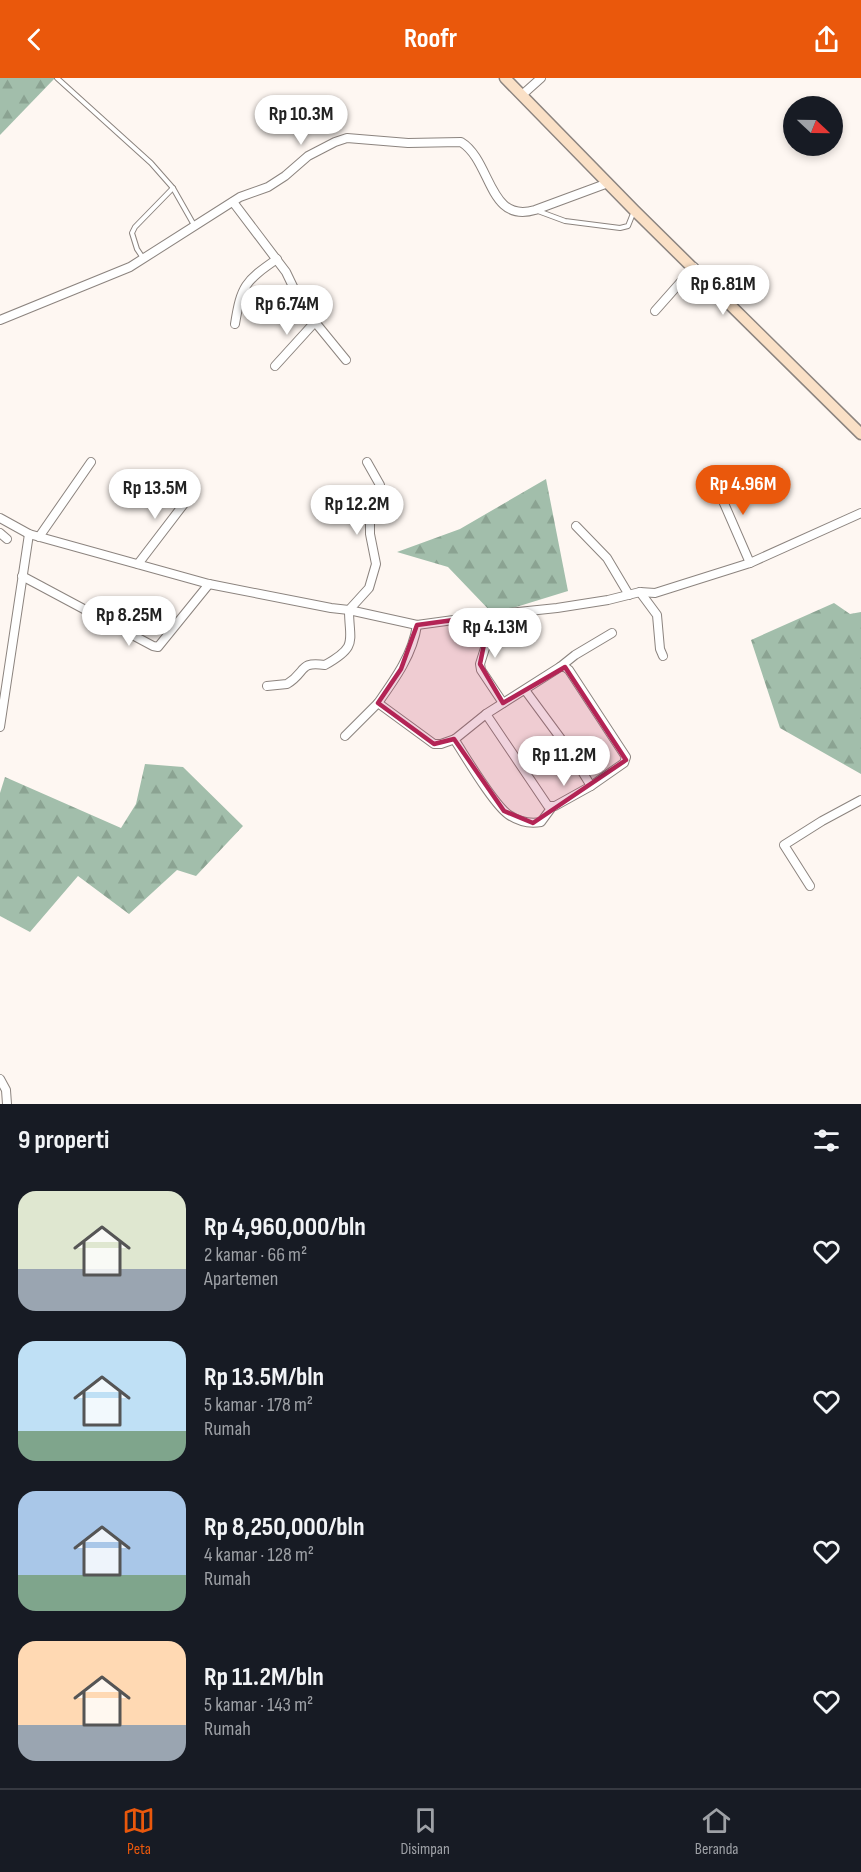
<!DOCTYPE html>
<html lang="id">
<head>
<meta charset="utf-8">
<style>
  :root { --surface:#171b24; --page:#242831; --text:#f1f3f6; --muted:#9ea1a6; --line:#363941; --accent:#ea580c }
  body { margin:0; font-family:"Sofia Sans Condensed",sans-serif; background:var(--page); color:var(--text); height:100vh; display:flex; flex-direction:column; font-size:22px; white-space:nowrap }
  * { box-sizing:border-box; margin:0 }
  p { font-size:20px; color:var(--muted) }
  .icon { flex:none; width:33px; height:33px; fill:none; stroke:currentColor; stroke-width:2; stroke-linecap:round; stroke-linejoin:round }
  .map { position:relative; height:1026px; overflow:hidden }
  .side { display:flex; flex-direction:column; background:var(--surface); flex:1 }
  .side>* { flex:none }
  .needle { width:39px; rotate:112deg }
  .controls { position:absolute; left:783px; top:18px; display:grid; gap:12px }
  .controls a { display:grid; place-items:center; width:60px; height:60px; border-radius:50%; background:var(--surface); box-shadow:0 3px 9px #0003; font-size:30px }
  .price { position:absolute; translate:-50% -51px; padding:0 14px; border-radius:21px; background:#fff; color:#222; font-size:20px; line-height:39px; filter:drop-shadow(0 2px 3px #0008) }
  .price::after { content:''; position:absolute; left:50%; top:36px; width:18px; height:14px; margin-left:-9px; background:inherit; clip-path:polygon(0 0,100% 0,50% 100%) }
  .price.on { background:var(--accent); color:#fff }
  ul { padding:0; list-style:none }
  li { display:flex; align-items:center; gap:18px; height:150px; padding:0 18px }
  li span { display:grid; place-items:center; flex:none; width:168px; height:120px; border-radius:18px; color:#555 }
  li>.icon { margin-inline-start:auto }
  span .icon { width:72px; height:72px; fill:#fffc; stroke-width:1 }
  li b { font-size:26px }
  h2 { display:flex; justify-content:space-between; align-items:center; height:72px; padding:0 18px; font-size:26px }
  header { display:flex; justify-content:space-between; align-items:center; height:78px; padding:0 18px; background:var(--accent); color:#fff; font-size:27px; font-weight:700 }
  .dock { display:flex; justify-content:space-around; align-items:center; height:84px; border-top:2px solid var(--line); background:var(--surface); font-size:16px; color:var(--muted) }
  .dock a { display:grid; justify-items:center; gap:3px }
  .dock .on { color:var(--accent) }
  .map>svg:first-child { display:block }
</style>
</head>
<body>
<header><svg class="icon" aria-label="back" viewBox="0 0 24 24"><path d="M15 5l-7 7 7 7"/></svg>Roofr<svg class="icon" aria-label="share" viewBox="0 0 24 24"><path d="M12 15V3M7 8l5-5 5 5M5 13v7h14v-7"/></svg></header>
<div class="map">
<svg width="861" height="1026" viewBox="0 0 861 1026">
  <defs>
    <pattern id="forest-firs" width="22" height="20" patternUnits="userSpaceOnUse" patternTransform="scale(1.5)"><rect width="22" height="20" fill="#a2beab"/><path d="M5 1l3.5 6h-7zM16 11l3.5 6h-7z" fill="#8ba392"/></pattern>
  </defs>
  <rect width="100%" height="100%" fill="#fef7f2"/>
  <g fill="url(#forest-firs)">
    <path d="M 0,0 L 55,0 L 0,57 Z"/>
    <path d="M 546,401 L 568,513 L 493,536 L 448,489 L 397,474 L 460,451 Z"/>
    <path d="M 834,525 L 850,536 L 861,534 L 861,696 L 780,650 L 751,562 Z"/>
    <path d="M 145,686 L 183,689 L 243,748 L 196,798 L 177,792 L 129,836 L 78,798 L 30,854 L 0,838 L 0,715 L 5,699 L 121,750 L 136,726 Z"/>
  </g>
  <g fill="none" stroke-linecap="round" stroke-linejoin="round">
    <defs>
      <g id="service">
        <path d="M 57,0 L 151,85 L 173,110 L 194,147"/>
        <path d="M 538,133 L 565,143 L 620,150 L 628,148 L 634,133"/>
        <path d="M 143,180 L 137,171 L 132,155 L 135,149 L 173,110"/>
      </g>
      <g id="minor">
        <path d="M 522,17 L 541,0"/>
        <path d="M 233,124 L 286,194 L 298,219 L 315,244 L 346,282"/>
        <path d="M 655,233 L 694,189"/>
        <path d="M 0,242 L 130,189 L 240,119 L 268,109 L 285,98 L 308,78 L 335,64 L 347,60 L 408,65 L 461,64 C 492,83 488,146 535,132 L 608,105"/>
        <path d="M 235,246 C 241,208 245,203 277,181"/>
        <path d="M 275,288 L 315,244"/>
        <path d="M 713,400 L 750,485"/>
        <path d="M 0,440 L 29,456 L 209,506 L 331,530 L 349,532 L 417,547 L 490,537 L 557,530 L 608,522 L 640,514 L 655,515 L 750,485 L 861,435"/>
        <path d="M 576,448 L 607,480 L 629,517"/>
        <path d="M 0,455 L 7,461"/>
        <path d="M 39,459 L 91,384"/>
        <path d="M 138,486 L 193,414"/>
        <path d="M 22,498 L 153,568 L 158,569 L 209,506"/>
        <path d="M 640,514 L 657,537 L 660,571 L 663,578"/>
        <path d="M 490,537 L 486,567 L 480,586 L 481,592 L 503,625"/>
        <path d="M 417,547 C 413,576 395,601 378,625 L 434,666 L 441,666 L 455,661"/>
        <path d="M 560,589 L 575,577 L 612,555"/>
        <path d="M 267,608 L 287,606 C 307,594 298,583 325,587 C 359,568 349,563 349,532 L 369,510 L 376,486 L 370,456 L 370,444 L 378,426 L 380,407 L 367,384"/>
        <path d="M 486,636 L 548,728 L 555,728 L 591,708 L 567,669 L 525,612"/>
        <path d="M 0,649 L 29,456"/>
        <path d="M 345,658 L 378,625"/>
        <path d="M 552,729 L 541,744 C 530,746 518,743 509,737 C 494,727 467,681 456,664 L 455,661 L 486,636 L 560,589 L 565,589 L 569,592 L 626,679 L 624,685 L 591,708"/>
        <path d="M 810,808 L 784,767 L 822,743 L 861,722"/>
        <path d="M 0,1001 L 6,1012 L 7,1026"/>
      </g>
      <path id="secondary" d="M 505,0 L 634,132 L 861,356"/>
    </defs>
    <use href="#service" stroke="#8c847f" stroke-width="6"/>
    <use href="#minor" stroke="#8c847f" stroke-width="10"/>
    <use href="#secondary" stroke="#8c847f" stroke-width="13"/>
    <use href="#service" stroke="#fff" stroke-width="4"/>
    <use href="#minor" stroke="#fff" stroke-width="8"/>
    <use href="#secondary" stroke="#fae0c6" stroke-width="10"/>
  </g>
  <path fill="#b32455" fill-opacity="0.2" stroke="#b32455" stroke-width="4.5" stroke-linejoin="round" d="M 490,537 L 480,586 L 503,625 L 565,589 L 626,682 L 533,745 L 504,733 L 454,661 L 434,666 L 378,625 L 401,591 L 417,547 Z"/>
</svg>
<div class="controls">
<a><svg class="needle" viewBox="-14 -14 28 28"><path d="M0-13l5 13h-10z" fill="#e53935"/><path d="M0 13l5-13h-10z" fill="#9ea1a6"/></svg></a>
</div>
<b class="price" style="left:301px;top:68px">Rp 10.3M</b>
<b class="price" style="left:723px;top:238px">Rp 6.81M</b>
<b class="price" style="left:287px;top:258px">Rp 6.74M</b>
<b class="price on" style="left:743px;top:438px">Rp 4.96M</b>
<b class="price" style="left:155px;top:442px">Rp 13.5M</b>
<b class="price" style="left:357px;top:458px">Rp 12.2M</b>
<b class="price" style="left:129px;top:569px">Rp 8.25M</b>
<b class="price" style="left:495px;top:581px">Rp 4.13M</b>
<b class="price" style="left:564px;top:709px">Rp 11.2M</b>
</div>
<section class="side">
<h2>9 properti<svg class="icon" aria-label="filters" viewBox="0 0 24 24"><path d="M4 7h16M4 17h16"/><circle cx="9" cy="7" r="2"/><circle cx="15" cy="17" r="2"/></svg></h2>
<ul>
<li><span style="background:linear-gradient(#dfe7d0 65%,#9aa5b1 0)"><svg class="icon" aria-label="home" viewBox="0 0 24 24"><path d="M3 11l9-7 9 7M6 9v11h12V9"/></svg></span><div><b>Rp 4,960,000/bln</b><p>2 kamar · 66 m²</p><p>Apartemen</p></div><svg class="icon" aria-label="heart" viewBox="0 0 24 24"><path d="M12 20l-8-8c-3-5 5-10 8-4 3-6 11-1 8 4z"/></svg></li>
<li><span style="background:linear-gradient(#bfe0f5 75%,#7fa58c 0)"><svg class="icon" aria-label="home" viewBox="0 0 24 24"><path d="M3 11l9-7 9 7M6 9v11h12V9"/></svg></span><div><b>Rp 13.5M/bln</b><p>5 kamar · 178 m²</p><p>Rumah</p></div><svg class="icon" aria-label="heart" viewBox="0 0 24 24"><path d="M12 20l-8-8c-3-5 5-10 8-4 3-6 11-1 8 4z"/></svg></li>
<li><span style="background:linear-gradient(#a9c7e8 70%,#7fa58c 0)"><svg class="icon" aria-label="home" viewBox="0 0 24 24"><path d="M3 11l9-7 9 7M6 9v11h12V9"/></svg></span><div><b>Rp 8,250,000/bln</b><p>4 kamar · 128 m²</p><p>Rumah</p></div><svg class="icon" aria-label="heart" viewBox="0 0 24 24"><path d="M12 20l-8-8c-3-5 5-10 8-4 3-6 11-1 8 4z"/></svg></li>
<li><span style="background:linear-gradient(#ffd9b3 70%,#9aa5b1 0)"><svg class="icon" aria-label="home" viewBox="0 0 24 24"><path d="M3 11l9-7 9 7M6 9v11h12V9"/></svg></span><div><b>Rp 11.2M/bln</b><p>5 kamar · 143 m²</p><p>Rumah</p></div><svg class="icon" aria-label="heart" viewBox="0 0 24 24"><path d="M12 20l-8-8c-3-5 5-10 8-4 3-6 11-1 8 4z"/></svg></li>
</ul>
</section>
<nav class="dock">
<a class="on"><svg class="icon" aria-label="map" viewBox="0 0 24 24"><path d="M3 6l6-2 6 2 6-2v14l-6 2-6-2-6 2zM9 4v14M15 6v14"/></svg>Peta</a>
<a><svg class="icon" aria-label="saved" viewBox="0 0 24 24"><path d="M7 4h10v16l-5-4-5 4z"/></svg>Disimpan</a>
<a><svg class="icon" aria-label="home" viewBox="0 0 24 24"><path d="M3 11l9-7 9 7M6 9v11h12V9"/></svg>Beranda</a>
</nav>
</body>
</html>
